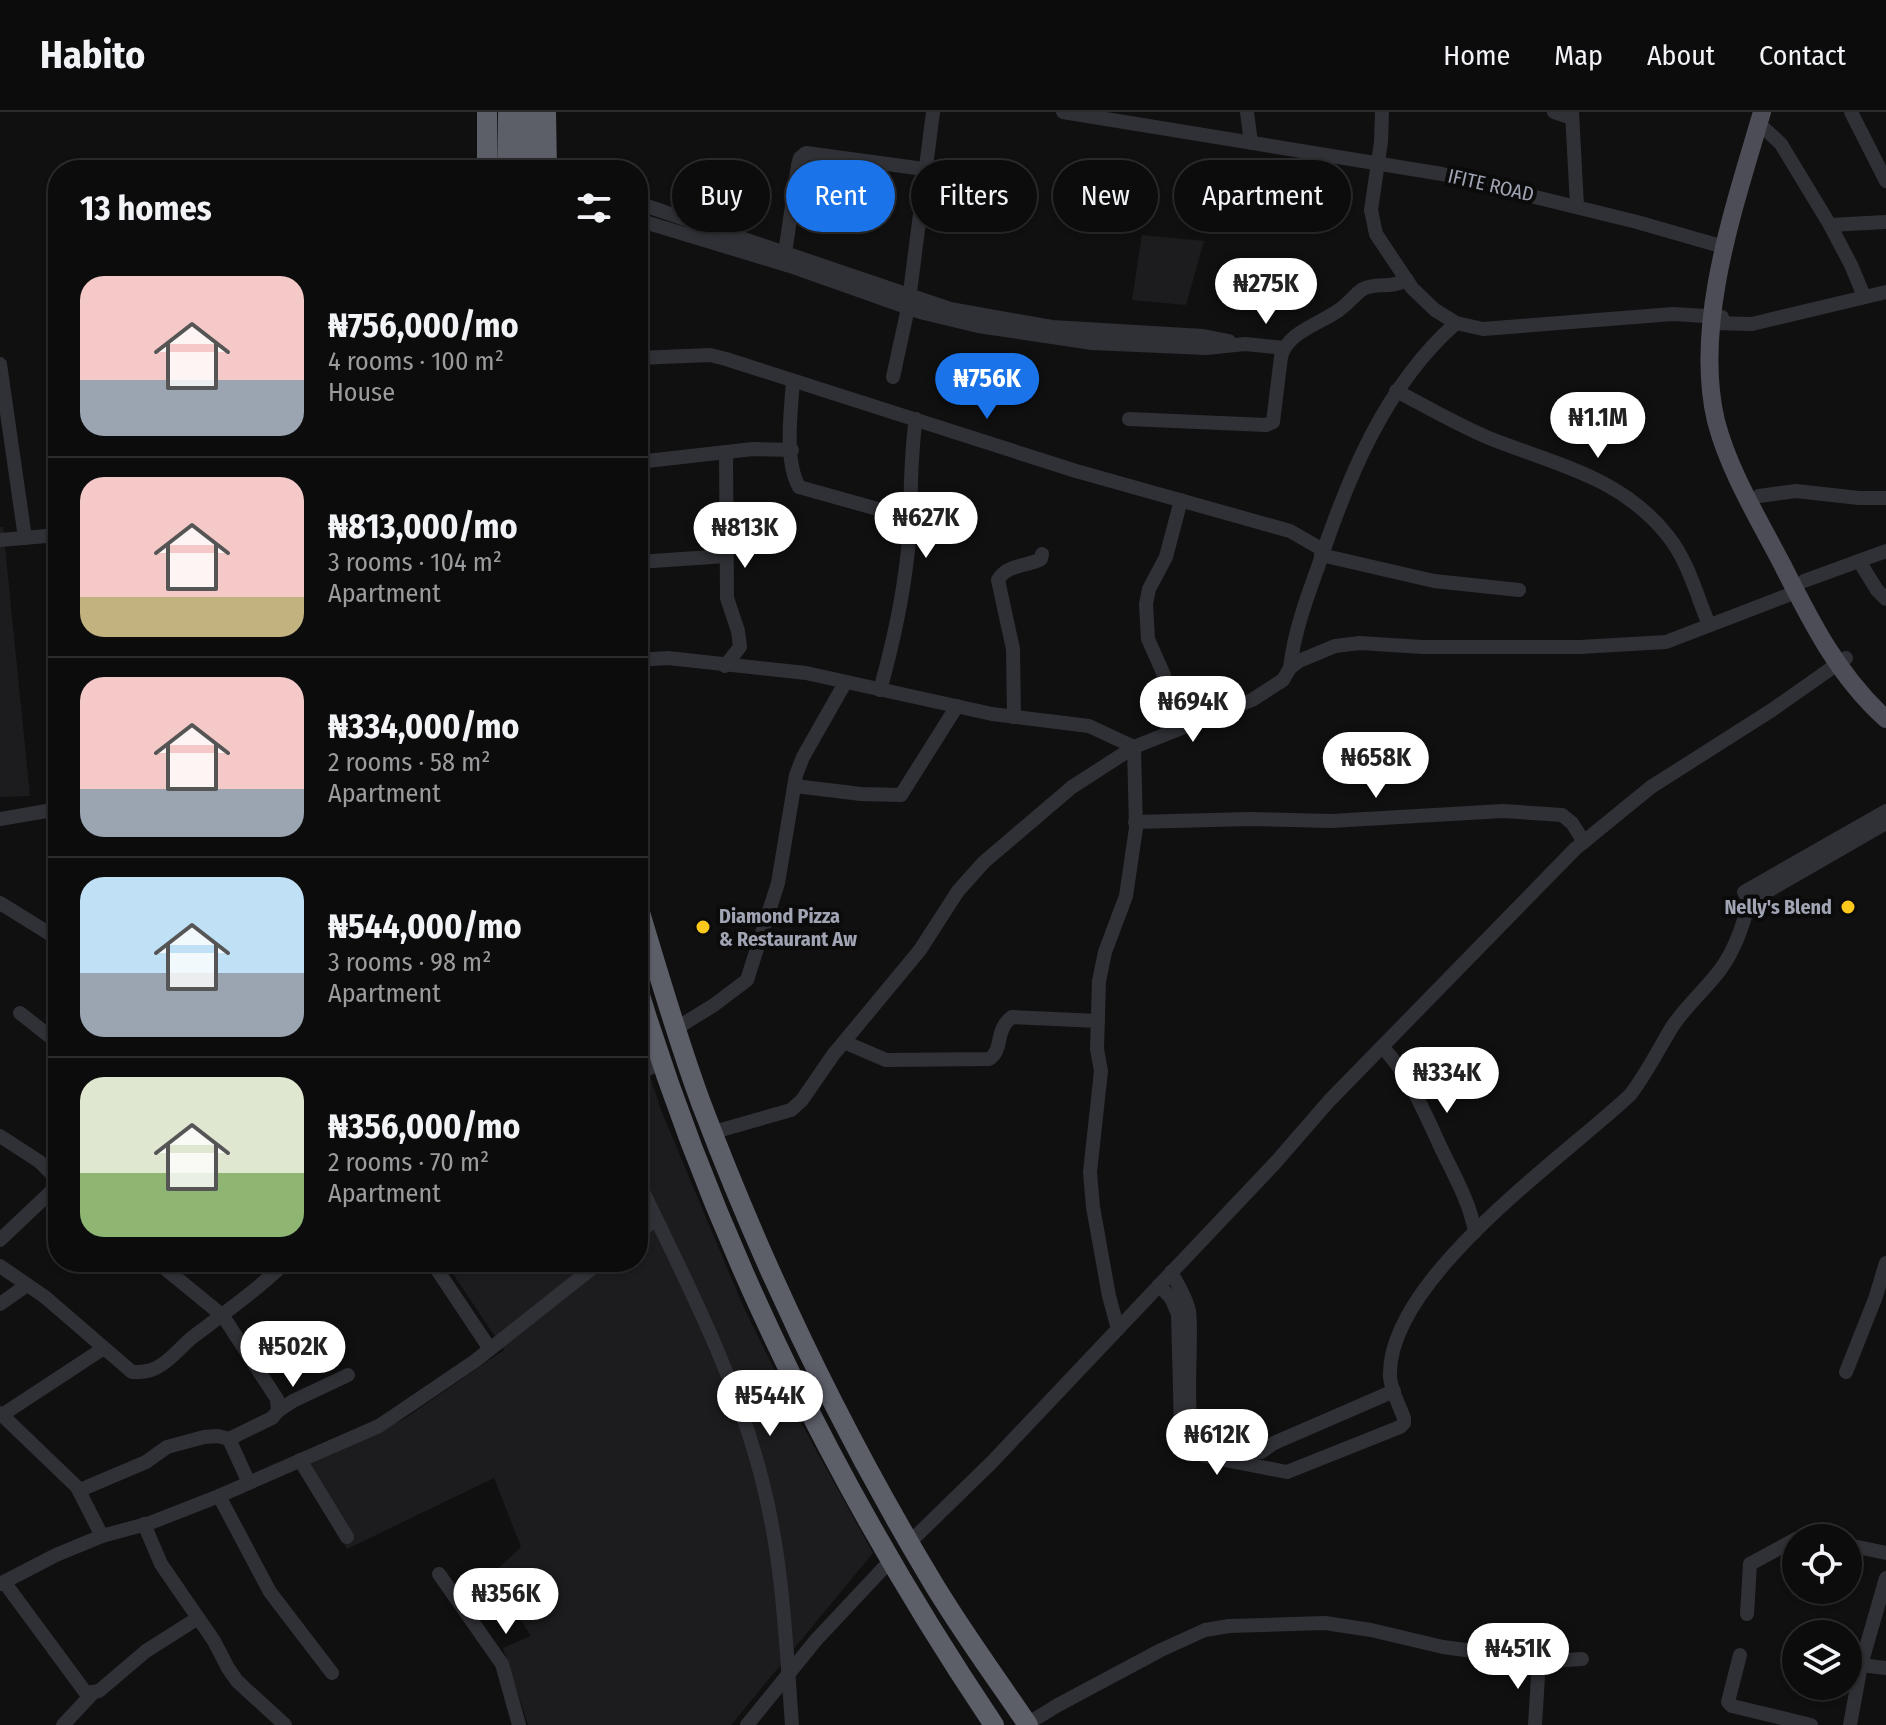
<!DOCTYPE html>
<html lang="en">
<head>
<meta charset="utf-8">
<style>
  :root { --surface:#0c0c0d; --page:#151516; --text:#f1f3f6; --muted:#9a9b9d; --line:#2c2c2e; --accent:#1a73e8 }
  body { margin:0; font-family:"Fira Sans Condensed",sans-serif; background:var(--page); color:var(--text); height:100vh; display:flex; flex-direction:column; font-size:30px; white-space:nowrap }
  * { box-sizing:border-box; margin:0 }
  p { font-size:26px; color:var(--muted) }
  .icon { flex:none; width:44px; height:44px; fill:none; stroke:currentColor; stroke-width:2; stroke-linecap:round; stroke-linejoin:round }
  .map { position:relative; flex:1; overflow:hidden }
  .details { position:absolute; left:48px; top:48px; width:600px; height:1112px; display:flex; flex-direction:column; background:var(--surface); border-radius:32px; box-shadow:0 2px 6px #0004,0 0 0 2px var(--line) }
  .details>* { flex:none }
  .guide { position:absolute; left:672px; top:48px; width:760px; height:72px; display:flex; gap:16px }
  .tools { position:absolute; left:1782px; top:1412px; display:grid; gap:16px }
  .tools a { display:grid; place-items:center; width:80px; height:80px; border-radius:50%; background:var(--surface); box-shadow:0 2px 6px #0004,0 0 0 2px var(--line); font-size:40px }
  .price { position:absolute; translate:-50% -68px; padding:0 18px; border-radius:28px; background:#fff; color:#222; font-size:26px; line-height:52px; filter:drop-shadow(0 2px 4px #0008) }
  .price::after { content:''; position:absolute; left:50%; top:48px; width:24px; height:18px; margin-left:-12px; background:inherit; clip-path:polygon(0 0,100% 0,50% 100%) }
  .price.active { background:var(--accent); color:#fff }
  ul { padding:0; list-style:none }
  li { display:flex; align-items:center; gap:24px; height:200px; padding:0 32px }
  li+li { border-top:2px solid var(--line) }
  li span { display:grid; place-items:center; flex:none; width:224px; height:160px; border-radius:24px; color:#555 }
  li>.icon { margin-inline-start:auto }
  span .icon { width:96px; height:96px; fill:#fffc; stroke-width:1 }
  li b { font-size:34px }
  h2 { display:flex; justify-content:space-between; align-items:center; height:96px; padding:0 32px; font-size:34px }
  .chip { padding:0 28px; border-radius:36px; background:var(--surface); box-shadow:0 2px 6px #0004,0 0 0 2px var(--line); font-size:28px; line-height:72px }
  .chip.active { background:var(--accent); color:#fff }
  header { display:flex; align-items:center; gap:48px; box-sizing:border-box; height:112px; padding:0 40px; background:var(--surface); border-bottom:2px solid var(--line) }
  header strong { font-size:38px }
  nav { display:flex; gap:44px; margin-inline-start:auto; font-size:28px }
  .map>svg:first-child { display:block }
</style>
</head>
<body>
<header>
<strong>Habito</strong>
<nav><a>Home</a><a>Map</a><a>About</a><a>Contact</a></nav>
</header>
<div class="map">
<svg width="1886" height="1613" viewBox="0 0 1886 1613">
  <rect width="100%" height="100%" fill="#101011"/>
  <g fill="#1c1c1e">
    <path d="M 1142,123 L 1204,129 L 1186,193 L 1132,188 Z"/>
    <path d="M 0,415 L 3,415 L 30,684 L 0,685 Z"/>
    <path d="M 638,927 L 661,998 L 743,1194 L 800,1309 L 873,1441 L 731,1613 L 528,1613 L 503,1536 L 531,1524 L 491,1463 L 521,1435 L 494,1366 L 347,1437 L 299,1357 L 404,1307 L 504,1238 L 445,1150 L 638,1150 Z"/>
  </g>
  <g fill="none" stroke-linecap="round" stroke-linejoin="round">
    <g stroke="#303136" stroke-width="14">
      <path d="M 1063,0 L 1442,62 L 1637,110 L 1724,135"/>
      <path d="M 1247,0 L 1251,31"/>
      <path d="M 1382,0 L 1381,30 L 1371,98 L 1376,122 L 1412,176 L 1435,198 L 1456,211 L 1483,217 L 1673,202 L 1722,205"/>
      <path d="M 1554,0 L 1572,6"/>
      <path d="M 1572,0 L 1577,94"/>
      <path d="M 1851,0 L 1886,69"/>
      <path d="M 1765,17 L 1781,32 L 1830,113 L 1886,110"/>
      <path d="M 638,91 L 950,197 L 1052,215 L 1203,224 L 1229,229"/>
      <path d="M 638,108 L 790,154 L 920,200 L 978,214 L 1092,231 L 1206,236 L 1245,232 L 1284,236"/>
      <path d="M 1830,113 L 1851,153 L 1864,184"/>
      <path d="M 784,148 L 798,53 L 800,46 L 806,41 L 924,57"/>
      <path d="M 1712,211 L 1752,212 L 1886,180"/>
      <path d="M 638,246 L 710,243 L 726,247 L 1076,359 L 1290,419 L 1323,438"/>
      <path d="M 0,252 L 25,426"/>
      <path d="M 893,265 L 908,196 L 933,0"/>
      <path d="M 793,269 C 791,299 784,348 799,375 L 910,406"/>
      <path d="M 1396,279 C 1428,295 1461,315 1494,328 C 1561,354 1622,366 1668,424 C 1688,449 1697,484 1709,513"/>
      <path d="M 1129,307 L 1266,313 L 1273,310 L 1281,245 C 1287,220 1320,212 1339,198 C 1348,192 1355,182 1363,177 C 1376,170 1391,177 1407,168"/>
      <path d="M 638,350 L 753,337 L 792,338"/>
      <path d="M 1759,384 L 1796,379 L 1859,386 L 1886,386"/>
      <path d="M 0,428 L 58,423"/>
      <path d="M 1321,443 L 1434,469 L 1519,478"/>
      <path d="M 1859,449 L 1877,478 L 1886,487"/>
      <path d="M 638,450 L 726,444"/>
      <path d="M 1804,469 L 1886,439"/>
      <path d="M 638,548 L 668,546 L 806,561 L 992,602 L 1089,614 L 1134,635 L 1136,716 L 1126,784 L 1105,840 L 1099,869 L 1097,937 L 1101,959 L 1090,1060 L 1093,1095 L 1109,1184 L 1118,1217"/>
      <path d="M 725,554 L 740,535 L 738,519 L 727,486 L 726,340"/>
      <path d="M 1290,556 C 1294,521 1306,488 1318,455 C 1348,365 1384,275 1456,211"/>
      <path d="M 880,578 C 893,532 903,486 908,438 C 912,394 909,350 916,307"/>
      <path d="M 1014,605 L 1013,537 L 998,468 C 1007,452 1026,455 1041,447 L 1042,442"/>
      <path d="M 1174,618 L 1164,563 L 1148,527 L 1146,492 L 1149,477 L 1166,445 L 1181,388"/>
      <path d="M 795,674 L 861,682 L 901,683 L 957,594"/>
      <path d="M 0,707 L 58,697"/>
      <path d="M 1135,710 L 1250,707 L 1331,709 L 1503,699 L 1562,703 L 1572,711 L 1584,730"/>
      <path d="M 1749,790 L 1886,711"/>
      <path d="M 0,791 L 58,827"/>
      <path d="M 20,901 L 58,931"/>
      <path d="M 675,917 L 714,893 L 747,868 L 778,771 L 796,663 L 803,645 L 845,571"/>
      <path d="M 844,930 L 886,948 L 989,947 C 1004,938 994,918 1012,905 L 1098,909"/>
      <path d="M 1382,935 C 1410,963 1425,1002 1442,1038 C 1455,1065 1470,1091 1475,1120"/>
      <path d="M 638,962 L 661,950"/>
      <path d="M 714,1020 L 791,998 L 802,988 L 833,943 L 920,838 L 958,779 L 984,750 L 1072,675 L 1134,635 L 1252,588 L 1283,568 L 1290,556 L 1299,549 L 1335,534 L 1360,531 L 1422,535 L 1580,535 L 1666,530 L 1796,480"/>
      <path d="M 0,1024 L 40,1050 L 58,1068"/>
      <path d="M 638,1069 C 685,1167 737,1266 763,1372 C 783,1450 786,1533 792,1613"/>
      <path d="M 638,1121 L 656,1107"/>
      <path d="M 0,1128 L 58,1073"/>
      <path d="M 432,1150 L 490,1237"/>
      <path d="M 0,1154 L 45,1185 L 132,1260 C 140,1260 149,1260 156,1256 C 171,1249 181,1234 194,1224 C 226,1200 258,1177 286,1150"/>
      <path d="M 1171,1160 C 1178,1173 1186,1184 1189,1199 C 1193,1223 1183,1312 1196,1327 C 1207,1338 1246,1341 1261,1340 L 1274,1331 L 1394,1279"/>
      <path d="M 1159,1173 L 1171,1186 L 1178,1202 L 1181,1316 C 1185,1330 1192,1337 1205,1344 L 1287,1360 L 1400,1315 L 1404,1311 L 1404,1306 C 1399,1293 1391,1278 1390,1265 C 1386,1168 1564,1045 1630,983 C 1647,961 1658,938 1672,915 C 1686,894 1705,878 1720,858 C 1735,838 1743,814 1749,790 L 1744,780 L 1886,699"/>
      <path d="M 0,1192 L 27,1173"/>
      <path d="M 1846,1260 L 1875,1187 L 1886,1151"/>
      <path d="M 278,1299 L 293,1289 L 348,1263"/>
      <path d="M 0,1301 L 77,1375 L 102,1424"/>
      <path d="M 2,1303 L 104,1236"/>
      <path d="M 229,1327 L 249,1371"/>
      <path d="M 300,1348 L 347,1425"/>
      <path d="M 80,1378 L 146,1350 L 167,1335 L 204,1325 L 218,1324 L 229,1327 L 272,1306 L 278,1299 L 277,1287 L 223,1204 L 157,1150"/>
      <path d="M 219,1384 L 270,1480 L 332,1561"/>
      <path d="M 144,1412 L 161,1452 L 214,1529 L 228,1556 L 237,1569 L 285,1613"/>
      <path d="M 910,1430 L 992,1350 L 1276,1050 L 1329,989 L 1575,737 L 1651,675 L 1772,598 L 1846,546"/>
      <path d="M 1848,1433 L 1886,1441"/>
      <path d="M 439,1462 L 502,1552 L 519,1613"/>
      <path d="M 4,1470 L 86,1581 L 99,1579 L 146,1539 L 198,1506"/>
      <path d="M 0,1472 L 56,1443 L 102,1424 L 150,1411 L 219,1384 L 379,1314 L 475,1249 L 600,1150"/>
      <path d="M 1747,1502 L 1750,1452 L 1796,1427"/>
      <path d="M 1740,1543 L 1728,1590 L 1732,1594 L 1811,1613"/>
      <path d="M 1861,1553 L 1886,1556"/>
      <path d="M 1027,1612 L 1058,1593 L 1161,1538 L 1205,1518 L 1229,1514 L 1325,1511 L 1371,1518 L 1443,1535 L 1547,1549 L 1582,1547"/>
      <path d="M 63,1613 L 92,1582"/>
      <path d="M 747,1613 L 816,1528 L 891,1448"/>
      <path d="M 1535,1613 L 1539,1548"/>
      <path d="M 1850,1613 L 1861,1553 L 1886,1466"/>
    </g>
    <path stroke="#4c4d56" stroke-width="18" d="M 1762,0 C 1735,93 1693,212 1716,309 C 1729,359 1758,406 1782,452 C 1810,508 1838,564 1886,607"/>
    <g stroke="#5c5e68" stroke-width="20">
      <path d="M 546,0 L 547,58"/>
      <path d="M 487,58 L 487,0"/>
      <path d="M 507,58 L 508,0"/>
      <path d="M 527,58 L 527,0"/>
      <path d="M 638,794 C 658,860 677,926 701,991 C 763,1155 840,1316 930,1466 C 960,1517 995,1564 1028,1613"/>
      <path d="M 638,877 C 718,1138 842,1387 994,1613"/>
    </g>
  </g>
  <g fill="#fdc81c" stroke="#0b0b0c" stroke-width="3">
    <circle cx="1848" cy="795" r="8"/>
    <circle cx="703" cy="815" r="8"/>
  </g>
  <g text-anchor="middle" stroke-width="8" stroke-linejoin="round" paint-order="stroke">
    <g font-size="20" fill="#a0a4b3" stroke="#0b0b0c">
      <text transform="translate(1491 73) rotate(13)" y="7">IFITE ROAD</text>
    </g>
    <g font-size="20" font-weight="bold" fill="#a0a4b3" stroke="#0b0b0c" text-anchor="end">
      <text x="1832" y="802">Nelly's Blend</text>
      <text x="719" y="811" text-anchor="start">Diamond Pizza<tspan x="719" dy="23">&amp; Restaurant Aw</tspan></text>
    </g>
  </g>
</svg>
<div class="tools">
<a><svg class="icon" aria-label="locate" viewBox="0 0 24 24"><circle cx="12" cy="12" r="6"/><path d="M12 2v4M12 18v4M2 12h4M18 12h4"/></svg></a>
<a><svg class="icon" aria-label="layers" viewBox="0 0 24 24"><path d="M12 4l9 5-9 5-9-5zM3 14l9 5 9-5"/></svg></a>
</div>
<b class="price" style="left:1266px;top:214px">₦275K</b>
<b class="price active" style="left:987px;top:309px">₦756K</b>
<b class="price" style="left:1598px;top:348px">₦1.1M</b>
<b class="price" style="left:926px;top:448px">₦627K</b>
<b class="price" style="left:745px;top:458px">₦813K</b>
<b class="price" style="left:1193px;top:632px">₦694K</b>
<b class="price" style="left:1376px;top:688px">₦658K</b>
<b class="price" style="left:1447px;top:1003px">₦334K</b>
<b class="price" style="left:293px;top:1277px">₦502K</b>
<b class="price" style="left:770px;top:1326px">₦544K</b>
<b class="price" style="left:1217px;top:1365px">₦612K</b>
<b class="price" style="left:506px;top:1524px">₦356K</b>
<b class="price" style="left:1518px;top:1579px">₦451K</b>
<div class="guide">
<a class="chip">Buy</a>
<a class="chip active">Rent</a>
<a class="chip">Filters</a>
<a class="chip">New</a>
<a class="chip">Apartment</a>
</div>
<section class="details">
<h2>13 homes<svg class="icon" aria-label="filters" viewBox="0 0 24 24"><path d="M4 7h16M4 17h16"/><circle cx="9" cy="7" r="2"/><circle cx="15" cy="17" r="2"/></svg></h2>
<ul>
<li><span style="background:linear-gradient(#f6c9c9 65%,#9aa5b1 0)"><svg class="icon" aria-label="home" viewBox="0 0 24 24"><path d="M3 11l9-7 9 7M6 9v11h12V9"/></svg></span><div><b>₦756,000/mo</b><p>4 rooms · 100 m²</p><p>House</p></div></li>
<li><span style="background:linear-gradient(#f6c9c9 75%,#c2b280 0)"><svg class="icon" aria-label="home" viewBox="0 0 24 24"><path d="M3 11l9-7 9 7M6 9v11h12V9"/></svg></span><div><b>₦813,000/mo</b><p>3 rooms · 104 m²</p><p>Apartment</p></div></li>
<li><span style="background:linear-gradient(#f6c9c9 70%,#9aa5b1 0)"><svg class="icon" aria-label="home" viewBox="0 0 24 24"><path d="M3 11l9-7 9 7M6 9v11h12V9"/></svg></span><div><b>₦334,000/mo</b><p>2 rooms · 58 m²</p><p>Apartment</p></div></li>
<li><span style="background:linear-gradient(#bfe0f5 60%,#9aa5b1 0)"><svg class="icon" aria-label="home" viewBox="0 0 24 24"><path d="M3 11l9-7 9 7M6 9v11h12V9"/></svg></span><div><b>₦544,000/mo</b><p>3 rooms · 98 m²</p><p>Apartment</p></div></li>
<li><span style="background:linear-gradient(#dfe7d0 60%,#8fb573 0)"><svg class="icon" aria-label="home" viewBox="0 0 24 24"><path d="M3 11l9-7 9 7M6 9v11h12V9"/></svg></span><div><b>₦356,000/mo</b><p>2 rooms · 70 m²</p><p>Apartment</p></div></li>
</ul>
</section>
</div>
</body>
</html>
